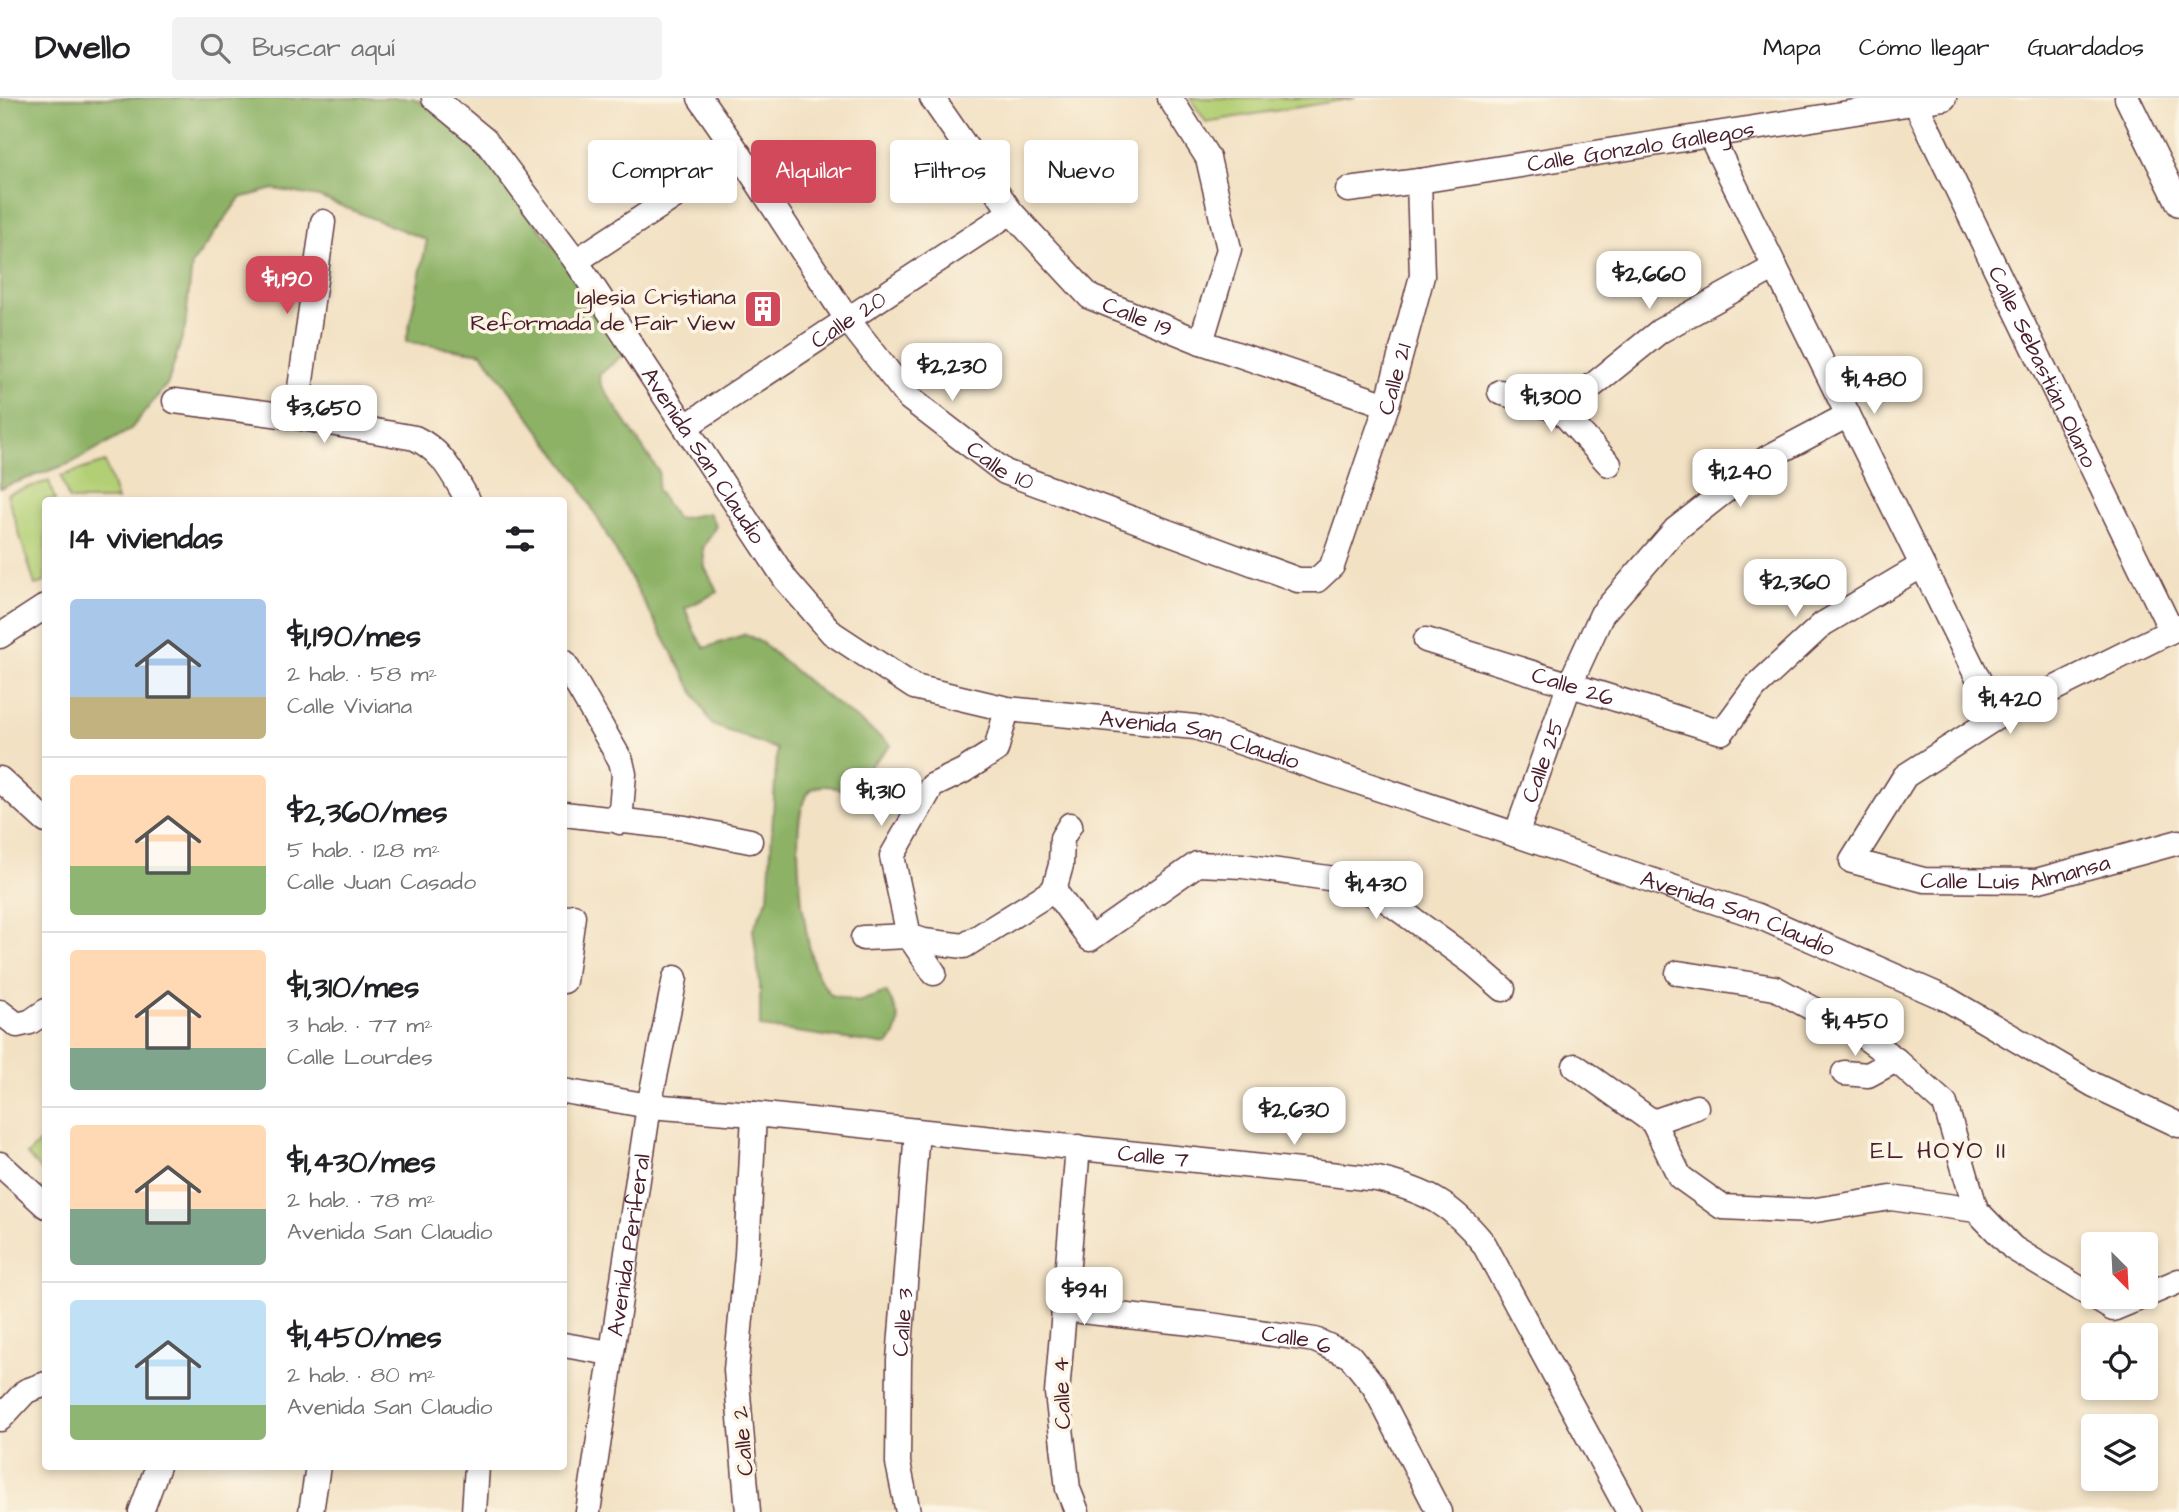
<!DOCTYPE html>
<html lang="es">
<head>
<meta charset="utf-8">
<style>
  :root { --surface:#fff; --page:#f2f2f2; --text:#202124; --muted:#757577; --line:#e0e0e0; --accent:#d1495b }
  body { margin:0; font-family:"Architects Daughter",sans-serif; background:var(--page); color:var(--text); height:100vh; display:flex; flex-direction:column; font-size:26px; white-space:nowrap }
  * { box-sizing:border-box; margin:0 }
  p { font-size:23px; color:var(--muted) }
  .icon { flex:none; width:38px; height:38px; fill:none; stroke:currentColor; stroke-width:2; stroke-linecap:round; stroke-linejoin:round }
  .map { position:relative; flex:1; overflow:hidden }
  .drawer { position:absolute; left:42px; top:399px; width:525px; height:973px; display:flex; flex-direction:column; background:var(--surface); border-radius:7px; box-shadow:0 4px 10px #0003 }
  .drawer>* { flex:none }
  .guide { position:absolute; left:588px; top:42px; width:665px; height:63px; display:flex; gap:14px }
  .needle { width:46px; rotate:156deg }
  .buttons { position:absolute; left:2081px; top:1134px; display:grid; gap:14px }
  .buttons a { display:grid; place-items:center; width:77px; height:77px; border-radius:7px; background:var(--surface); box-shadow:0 4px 10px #0003; font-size:35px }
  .price { position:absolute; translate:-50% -60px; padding:0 16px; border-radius:14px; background:#fff; color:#222; font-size:23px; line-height:46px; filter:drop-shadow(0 2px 4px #0008) }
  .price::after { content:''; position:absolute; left:50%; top:42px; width:21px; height:16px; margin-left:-10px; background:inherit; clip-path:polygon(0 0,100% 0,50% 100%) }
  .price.current { background:var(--accent); color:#fff }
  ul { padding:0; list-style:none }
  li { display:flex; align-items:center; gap:21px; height:175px; padding:0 28px }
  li+li { border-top:2px solid var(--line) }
  li span { display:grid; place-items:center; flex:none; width:196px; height:140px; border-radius:7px; color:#555 }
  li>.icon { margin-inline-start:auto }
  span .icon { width:84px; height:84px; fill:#fffc; stroke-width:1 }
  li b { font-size:30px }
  h2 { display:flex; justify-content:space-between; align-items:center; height:84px; padding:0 28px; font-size:30px }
  .chip { padding:0 24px; border-radius:7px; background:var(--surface); box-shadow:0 4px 10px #0003; font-size:24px; line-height:63px }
  .chip.current { background:var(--accent); color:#fff }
  header { display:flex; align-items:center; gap:42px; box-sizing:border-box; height:98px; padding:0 35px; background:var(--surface); border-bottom:2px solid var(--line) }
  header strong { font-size:33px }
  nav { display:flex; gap:38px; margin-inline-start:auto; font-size:24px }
  .search { width:490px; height:63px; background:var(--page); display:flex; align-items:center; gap:18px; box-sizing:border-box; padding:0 24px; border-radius:7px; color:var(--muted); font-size:26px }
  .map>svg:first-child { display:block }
</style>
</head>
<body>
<header>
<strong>Dwello</strong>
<div class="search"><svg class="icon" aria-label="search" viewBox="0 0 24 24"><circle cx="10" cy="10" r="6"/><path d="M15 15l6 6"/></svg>Buscar aquí</div>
<nav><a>Mapa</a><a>Cómo llegar</a><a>Guardados</a></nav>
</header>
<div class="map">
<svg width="2179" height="1414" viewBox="0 0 2179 1414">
  <rect width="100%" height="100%" fill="#fcf5e5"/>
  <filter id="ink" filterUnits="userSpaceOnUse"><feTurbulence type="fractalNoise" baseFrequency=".0143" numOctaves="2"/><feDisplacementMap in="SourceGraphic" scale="14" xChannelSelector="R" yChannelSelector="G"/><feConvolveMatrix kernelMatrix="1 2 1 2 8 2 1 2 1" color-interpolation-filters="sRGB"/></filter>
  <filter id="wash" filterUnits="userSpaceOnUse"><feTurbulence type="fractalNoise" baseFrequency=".00686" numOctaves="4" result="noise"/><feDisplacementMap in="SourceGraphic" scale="28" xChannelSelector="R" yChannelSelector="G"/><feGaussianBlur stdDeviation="1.57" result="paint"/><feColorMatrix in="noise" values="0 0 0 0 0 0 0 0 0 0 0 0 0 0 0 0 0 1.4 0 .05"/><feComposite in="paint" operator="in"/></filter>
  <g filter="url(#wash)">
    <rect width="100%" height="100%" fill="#f2e1c3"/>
    <g fill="#b2cf75" stroke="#7e7750" stroke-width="2">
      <path d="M 1190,0 L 1355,0 L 1206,24 Z"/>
      <path d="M 105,364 L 117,402 L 69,402 L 61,378 Z"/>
      <path d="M 49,383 L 55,402 L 46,402 L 45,484 L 35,487 L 7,396 Z"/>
      <path d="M 45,1039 L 45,1076 L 27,1057 Z"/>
    </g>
    <path fill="#8db266" stroke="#6c6848" stroke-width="2" d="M 0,0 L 413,0 L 431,9 L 475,49 L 572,171 L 625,255 L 599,277 L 601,287 L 659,374 L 657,392 L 677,421 L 709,415 L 716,428 L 703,450 L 705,470 L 718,494 L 685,510 L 695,535 L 705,550 L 746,536 L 762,545 L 813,588 L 891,647 L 846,693 C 835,690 825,685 814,690 C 783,705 805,846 816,874 C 819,882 826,890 831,897 L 858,904 L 886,894 C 899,915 905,926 888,947 L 760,929 L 760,887 L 753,831 L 768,800 L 777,651 L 712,627 L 578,385 L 482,255 L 406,244 L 427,142 L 319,99 L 274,91 L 240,100 L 192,166 L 185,230 L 168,285 L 130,332 L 71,365 L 0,390 Z"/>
  </g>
  <g filter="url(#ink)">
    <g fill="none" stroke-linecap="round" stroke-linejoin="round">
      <defs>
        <g id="minor">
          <path id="s1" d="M 434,0 L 485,42 L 576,163 L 786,482 L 832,535 L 914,589 L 1007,611 L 1195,629 L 1758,818 L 1947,901 L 2094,987 L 2179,1027"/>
          <path id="s2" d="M 700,0 L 739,56 L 847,221 L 909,300 L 1005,374 L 1298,482 L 1317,482 L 1332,468 L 1387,307 L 1422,178 L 1419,83"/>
          <path id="s3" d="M 932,0 L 1011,114 L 1090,199 L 1201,244 L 1387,307"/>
          <path d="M 1170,0 L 1208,60 L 1229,151 L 1201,244"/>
          <path d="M 2127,0 L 2179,106"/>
          <path id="s4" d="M 1915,4 L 2171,532"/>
          <path d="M 1710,37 L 1997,619"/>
          <path id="s5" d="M 1348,92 L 1419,83 L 1944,0"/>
          <path d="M 576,163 L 739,56"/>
          <path d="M 1500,294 L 1561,313 L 1609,366"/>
          <path d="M 175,303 L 296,319 L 415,340 C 444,354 452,376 468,402"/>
          <path d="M 1561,313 L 1660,233 L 1775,169"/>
          <path d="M 296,319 L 323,124"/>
          <path id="s6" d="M 686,328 L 1011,114"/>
          <path id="s7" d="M 2179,529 L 1997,619 L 1905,678 L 1852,763 L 1924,782 L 2036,783 L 2179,744"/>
          <path d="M 0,538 L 46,508"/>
          <path id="s8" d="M 1426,542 L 1722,634 L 1755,589 L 1823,526 L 1921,468"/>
          <path d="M 564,564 L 621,663 L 624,676 L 620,724"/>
          <path d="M 0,681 L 46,723"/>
          <path d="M 564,716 L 685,730 L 750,743"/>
          <path id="s9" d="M 1516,737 L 1569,588 L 1602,516 L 1675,432 L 1767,360 L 1848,317"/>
          <path d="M 1054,792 L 1090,841 L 1197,766 L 1243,768 L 1342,782 L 1386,802 L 1473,865 L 1503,891"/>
          <path d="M 863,840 L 909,838 L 924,843 L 964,848 L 1054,792 L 1061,767 L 1062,740 L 1070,727"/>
          <path d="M 934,875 L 909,838 L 892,758 L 932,688 L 963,673 L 996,652 L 1007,611"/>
          <path d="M 1678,875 L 1775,890 L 1863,938 L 1896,962 L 1945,1006 L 1976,1112"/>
          <path d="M 564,883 L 573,818"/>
          <path d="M 0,914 L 17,927 L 30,924 L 46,913"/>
          <path d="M 1575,968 L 1653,1024 L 1696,1009"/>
          <path d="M 1844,975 L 1868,977 L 1896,962"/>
          <path id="s10" d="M 564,993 L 649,1008 L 754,1016 L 1377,1081 C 1427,1093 1452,1106 1484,1146 L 1629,1414"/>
          <path d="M 1653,1024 L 1680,1079 L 1722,1109 L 1810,1113 L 1891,1100 L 1976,1112 L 2013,1150 L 2113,1211 L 2142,1199"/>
          <path d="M 0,1066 L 46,1108"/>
          <path d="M 2146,1197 L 2179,1183"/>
          <path id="s11" d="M 1063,1211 L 1210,1227 L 1315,1242 L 1350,1258 L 1374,1288 L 1439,1414"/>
          <path d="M 564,1247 L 610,1255"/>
          <path d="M 0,1321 L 26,1293 L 46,1286"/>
          <path d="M 141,1414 L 158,1368"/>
          <path d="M 311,1414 L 318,1368"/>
          <path d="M 474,1414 L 477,1368"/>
          <path id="s12" d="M 588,1414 L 649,1008 L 675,880"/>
          <path d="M 748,1414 L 736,1272 L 747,1157 L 754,1016"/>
          <path id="s13" d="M 908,1414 L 898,1365 L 899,1262 L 917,1033"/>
          <path d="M 1077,1414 L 1068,1391 L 1057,1295 L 1078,1049"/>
        </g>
      </defs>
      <use href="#minor" stroke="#633c42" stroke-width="27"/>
      <use href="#minor" stroke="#fff" stroke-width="24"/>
    </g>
  </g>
  <defs>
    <symbol id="building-square" viewBox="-11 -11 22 22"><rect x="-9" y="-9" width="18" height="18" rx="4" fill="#d1495b" stroke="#fcf5e5"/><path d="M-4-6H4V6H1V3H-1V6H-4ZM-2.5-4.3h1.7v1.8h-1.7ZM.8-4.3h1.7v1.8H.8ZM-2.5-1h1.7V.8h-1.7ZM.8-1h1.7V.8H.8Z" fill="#fff"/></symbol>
  </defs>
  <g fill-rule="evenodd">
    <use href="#building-square" x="741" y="189" width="44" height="44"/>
  </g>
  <g text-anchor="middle" stroke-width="7" stroke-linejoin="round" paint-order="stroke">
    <g font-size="23" fill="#4a1f2b" stroke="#fcf5e5">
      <text dy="8" stroke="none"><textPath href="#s5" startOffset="296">Calle Gonzalo Gallegos</textPath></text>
      <text dy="8" stroke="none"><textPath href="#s3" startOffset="306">Calle 19</textPath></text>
      <text dy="8" stroke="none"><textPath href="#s6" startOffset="194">Calle 20</textPath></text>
      <text dy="8" stroke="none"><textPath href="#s4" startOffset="294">Calle Sebastián Olano</textPath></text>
      <text dy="8" stroke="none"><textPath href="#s2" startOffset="1036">Calle 21</textPath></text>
      <text dy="8" stroke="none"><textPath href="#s1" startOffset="450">Avenida San Claudio</textPath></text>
      <text dy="8" stroke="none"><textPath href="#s2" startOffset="480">Calle 10</textPath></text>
      <text dy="8" stroke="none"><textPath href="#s8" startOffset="154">Calle 26</textPath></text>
      <text dy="8" stroke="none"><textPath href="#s1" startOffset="1059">Avenida San Claudio</textPath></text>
      <text dy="8" stroke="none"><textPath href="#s9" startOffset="79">Calle 25</textPath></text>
      <text dy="8" stroke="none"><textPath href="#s7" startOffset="579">Calle Luis Almansa</textPath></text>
      <text dy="8" stroke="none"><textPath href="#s1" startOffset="1626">Avenida San Claudio</textPath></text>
      <text dy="8" stroke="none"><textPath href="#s10" startOffset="593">Calle 7</textPath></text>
      <text dy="8" stroke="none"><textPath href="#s12" startOffset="270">Avenida Periferal</textPath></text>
      <text dy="8" stroke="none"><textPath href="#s13" startOffset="191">Calle 3</textPath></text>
      <text dy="8" stroke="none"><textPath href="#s11" startOffset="236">Calle 6</textPath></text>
      <text transform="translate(1061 1295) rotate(-92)" y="8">Calle 4</text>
      <text transform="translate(742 1343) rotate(-95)" y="8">Calle 2</text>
    </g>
    <g font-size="23" fill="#4a1f2b" stroke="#fcf5e5" text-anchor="end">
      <text x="736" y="206">Iglesia Cristiana<tspan x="736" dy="26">Reformada de Fair View</tspan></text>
    </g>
    <g font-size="24" letter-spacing="2" fill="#4a1f2b" stroke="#fcf5e5">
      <text x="1939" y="1060">EL HOYO II</text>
    </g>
  </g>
</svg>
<div class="buttons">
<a><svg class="needle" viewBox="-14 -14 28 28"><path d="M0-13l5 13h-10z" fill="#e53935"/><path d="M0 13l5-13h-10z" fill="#757577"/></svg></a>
<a><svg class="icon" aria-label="locate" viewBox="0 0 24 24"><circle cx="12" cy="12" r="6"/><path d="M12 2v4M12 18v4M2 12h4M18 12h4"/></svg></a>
<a><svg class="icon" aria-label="layers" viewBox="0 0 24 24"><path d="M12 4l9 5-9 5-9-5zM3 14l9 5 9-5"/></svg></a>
</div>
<b class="price" style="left:1649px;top:213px">$2,660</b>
<b class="price current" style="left:287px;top:218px">$1,190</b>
<b class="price" style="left:952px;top:305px">$2,230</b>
<b class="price" style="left:1874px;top:318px">$1,480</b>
<b class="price" style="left:1551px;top:336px">$1,300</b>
<b class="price" style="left:324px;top:347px">$3,650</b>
<b class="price" style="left:1740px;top:411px">$1,240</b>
<b class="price" style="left:1795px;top:521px">$2,360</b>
<b class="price" style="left:2010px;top:638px">$1,420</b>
<b class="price" style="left:881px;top:730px">$1,310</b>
<b class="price" style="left:1376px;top:823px">$1,430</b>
<b class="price" style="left:1855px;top:960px">$1,450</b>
<b class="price" style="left:1294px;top:1049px">$2,630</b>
<b class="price" style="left:1084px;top:1229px">$941</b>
<div class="guide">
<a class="chip">Comprar</a>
<a class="chip current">Alquilar</a>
<a class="chip">Filtros</a>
<a class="chip">Nuevo</a>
</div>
<section class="drawer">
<h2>14 viviendas<svg class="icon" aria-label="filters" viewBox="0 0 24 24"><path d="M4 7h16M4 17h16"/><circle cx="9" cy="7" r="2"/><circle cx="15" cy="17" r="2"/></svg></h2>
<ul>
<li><span style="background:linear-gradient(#a9c7e8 70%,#c2b280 0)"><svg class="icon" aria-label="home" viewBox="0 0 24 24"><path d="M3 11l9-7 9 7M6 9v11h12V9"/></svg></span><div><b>$1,190/mes</b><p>2 hab. · 58 m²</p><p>Calle Viviana</p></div></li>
<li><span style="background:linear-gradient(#ffd9b3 65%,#8fb573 0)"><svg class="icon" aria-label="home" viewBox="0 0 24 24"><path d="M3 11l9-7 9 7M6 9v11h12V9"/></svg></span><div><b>$2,360/mes</b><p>5 hab. · 128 m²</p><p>Calle Juan Casado</p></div></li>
<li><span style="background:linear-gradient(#ffd9b3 70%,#7fa58c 0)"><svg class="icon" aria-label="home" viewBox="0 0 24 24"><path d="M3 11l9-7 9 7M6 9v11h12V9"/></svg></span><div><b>$1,310/mes</b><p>3 hab. · 77 m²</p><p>Calle Lourdes</p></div></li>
<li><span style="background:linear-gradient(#ffd9b3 60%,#7fa58c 0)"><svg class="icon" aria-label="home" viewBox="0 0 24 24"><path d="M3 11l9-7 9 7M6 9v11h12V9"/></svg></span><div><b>$1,430/mes</b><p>2 hab. · 78 m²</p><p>Avenida San Claudio</p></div></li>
<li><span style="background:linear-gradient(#bfe0f5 75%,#8fb573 0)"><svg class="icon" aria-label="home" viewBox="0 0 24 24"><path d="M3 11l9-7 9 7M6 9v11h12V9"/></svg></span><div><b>$1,450/mes</b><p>2 hab. · 80 m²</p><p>Avenida San Claudio</p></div></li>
</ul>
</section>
</div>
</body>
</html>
